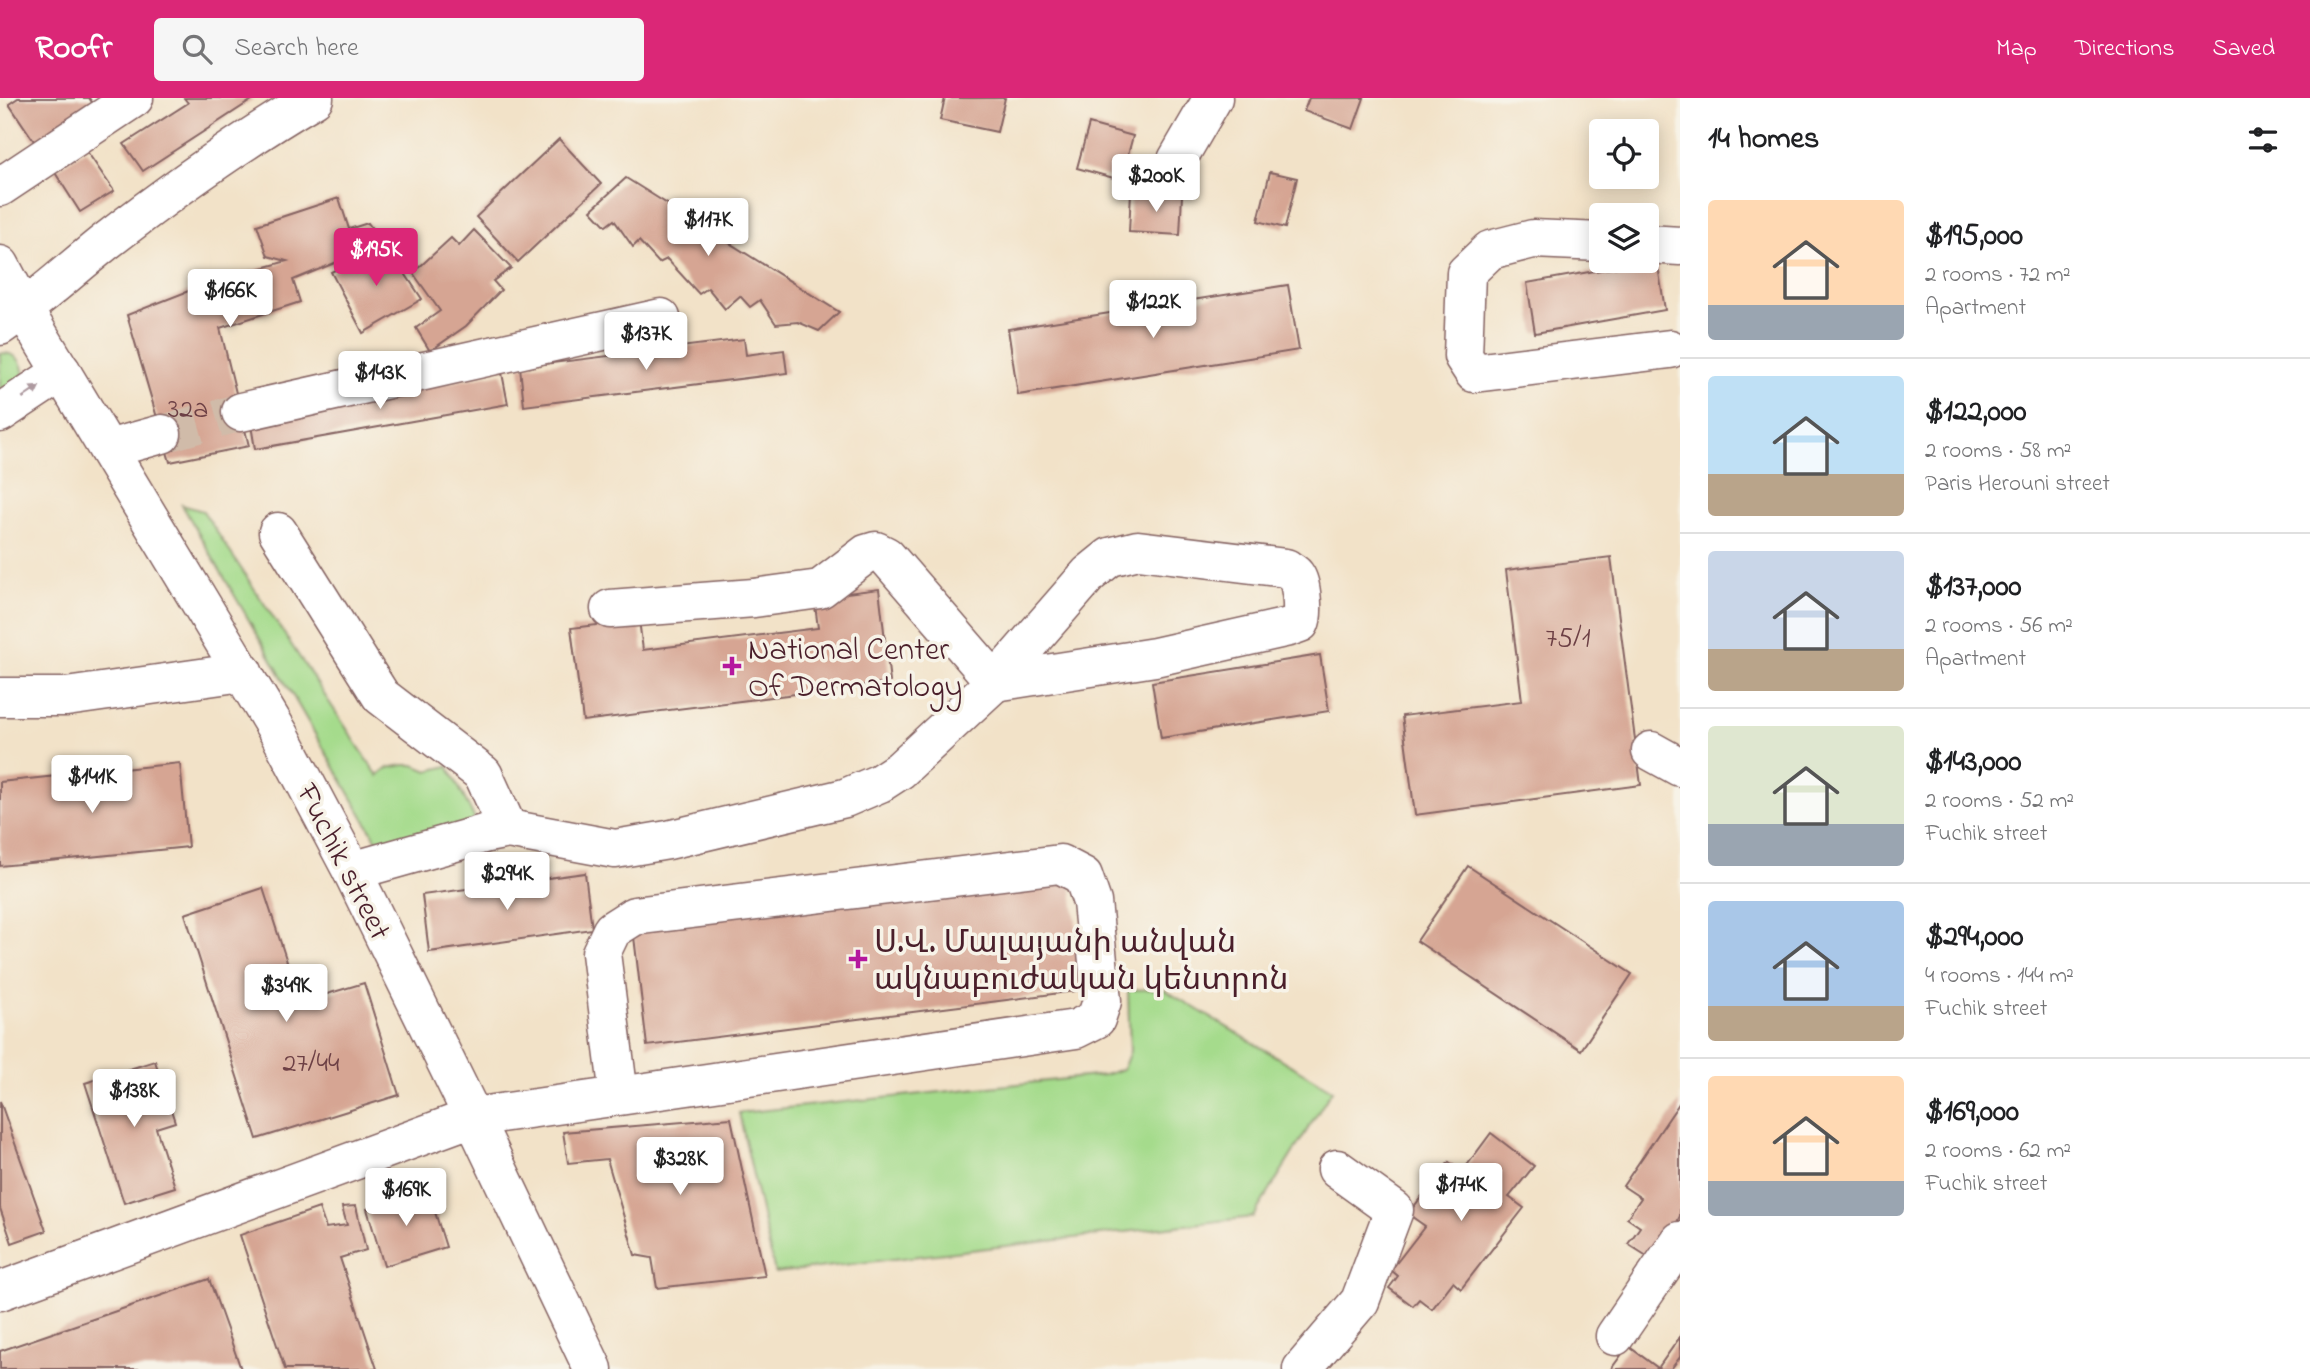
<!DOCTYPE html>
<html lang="en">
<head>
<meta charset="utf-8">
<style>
  :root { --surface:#fff; --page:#f6f6f6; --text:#202124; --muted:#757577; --line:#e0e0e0; --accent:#db2777 }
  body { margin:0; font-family:"Indie Flower","Noto Sans Armenian",sans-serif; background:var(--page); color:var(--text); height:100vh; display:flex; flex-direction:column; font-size:26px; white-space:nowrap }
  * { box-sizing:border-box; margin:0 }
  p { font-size:23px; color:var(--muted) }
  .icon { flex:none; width:38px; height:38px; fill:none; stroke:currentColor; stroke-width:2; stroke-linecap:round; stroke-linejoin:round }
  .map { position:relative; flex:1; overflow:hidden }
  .details { display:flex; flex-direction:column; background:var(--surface); width:630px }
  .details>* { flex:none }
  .buttons { position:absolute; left:1589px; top:21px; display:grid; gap:14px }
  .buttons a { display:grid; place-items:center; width:70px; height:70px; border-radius:7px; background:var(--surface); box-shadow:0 4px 18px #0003; font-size:35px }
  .price { position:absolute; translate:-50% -60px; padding:0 16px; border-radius:7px; background:#fff; color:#222; font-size:23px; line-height:46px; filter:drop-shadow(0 2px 4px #0008) }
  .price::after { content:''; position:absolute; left:50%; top:42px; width:21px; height:16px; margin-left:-10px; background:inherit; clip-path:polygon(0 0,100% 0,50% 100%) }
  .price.selected { background:var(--accent); color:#fff }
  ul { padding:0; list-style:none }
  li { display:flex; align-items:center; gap:21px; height:175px; padding:0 28px }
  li+li { border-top:2px solid var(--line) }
  li span { display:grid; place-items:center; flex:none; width:196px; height:140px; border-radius:7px; color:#555 }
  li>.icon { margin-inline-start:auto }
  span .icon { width:84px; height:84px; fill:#fffc; stroke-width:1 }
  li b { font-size:30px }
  h2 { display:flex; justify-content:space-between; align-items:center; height:84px; padding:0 28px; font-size:30px }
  header { display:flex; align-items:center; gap:42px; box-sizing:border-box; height:98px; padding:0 35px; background:var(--accent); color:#fff }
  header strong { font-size:33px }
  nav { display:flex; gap:38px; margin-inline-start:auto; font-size:24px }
  .search { width:490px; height:63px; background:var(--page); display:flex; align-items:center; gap:18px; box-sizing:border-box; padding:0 24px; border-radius:7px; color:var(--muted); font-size:26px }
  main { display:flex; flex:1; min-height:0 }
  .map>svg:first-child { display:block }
</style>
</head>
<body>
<header>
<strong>Roofr</strong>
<div class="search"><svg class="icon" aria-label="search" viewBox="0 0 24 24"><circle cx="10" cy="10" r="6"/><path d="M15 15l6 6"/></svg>Search here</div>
<nav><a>Map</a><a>Directions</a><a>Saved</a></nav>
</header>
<main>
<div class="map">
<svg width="1680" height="1271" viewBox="0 0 1680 1271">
  <rect width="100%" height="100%" fill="#f7f3e8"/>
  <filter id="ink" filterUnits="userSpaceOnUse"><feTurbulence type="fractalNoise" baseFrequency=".0143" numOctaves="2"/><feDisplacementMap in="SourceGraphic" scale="14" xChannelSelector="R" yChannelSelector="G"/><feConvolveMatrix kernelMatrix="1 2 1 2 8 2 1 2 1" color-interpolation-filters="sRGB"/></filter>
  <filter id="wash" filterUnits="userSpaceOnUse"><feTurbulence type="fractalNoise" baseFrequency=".00686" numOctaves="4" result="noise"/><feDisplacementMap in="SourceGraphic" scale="28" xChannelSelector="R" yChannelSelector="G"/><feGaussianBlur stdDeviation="1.57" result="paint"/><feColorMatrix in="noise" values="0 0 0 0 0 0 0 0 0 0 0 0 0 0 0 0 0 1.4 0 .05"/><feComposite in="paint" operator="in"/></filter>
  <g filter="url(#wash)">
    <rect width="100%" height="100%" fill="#f2e2c8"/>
    <g fill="#a5db8c" stroke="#787d5c" stroke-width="2">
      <path d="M 0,255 C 19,254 24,266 24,283 L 0,308 Z"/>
      <path d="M 182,407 L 203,413 L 378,678 L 388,670 L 403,667 L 414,667 L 428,673 L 448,668 L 477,725 L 383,753 Z"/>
      <path d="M 1163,891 L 1332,992 L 1253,1119 L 775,1175 L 739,1015 L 1104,977 L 1123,971 L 1130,953 L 1128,892 Z"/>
    </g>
    <g id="blocks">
      <g fill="#d6a593">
        <path d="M 18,0 L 89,0 L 94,7 L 36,46 L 9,6 Z"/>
        <path d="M 184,0 L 255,0 L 143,73 L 124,46 L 188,5 Z"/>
        <path d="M 945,0 L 1005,0 L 997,34 L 940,22 Z"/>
        <path d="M 1309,0 L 1364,0 L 1353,31 L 1304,13 Z"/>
        <path d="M 1089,26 L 1133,38 L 1121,82 L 1077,70 Z"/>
        <path d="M 559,41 L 601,86 L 518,164 L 476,119 Z"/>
        <path d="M 86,52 L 114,93 L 80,114 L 54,73 Z"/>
        <path d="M 1270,74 L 1297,80 L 1285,130 L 1258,123 Z"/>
        <path d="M 626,80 L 839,214 L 819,233 L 798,224 L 776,226 L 760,202 L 750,209 L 740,198 L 725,211 L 708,190 L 699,196 L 667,161 L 659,165 L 639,143 L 633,149 L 614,122 L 606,128 L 591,112 Z"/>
        <path d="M 1131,94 L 1182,97 L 1180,137 L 1129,134 Z"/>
        <path d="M 339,100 L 349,131 L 368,125 L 380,142 L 359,155 L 293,182 L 300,204 L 220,230 L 249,348 L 170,364 L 127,217 L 209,185 L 287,163 L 268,158 L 257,127 Z"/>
        <path d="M 474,132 L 511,170 L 493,183 L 501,192 L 466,228 L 430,253 L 416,230 L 440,213 L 413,175 L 451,140 L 459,148 Z"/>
        <path d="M 386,147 L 422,201 L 363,235 L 331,174 Z"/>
        <path d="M 1657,162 L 1665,212 L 1535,235 L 1527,185 Z"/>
        <path d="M 1288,187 L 1299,252 L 1018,297 L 1008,231 Z"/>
        <path d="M 744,241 L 746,257 L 784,252 L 787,275 L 524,308 L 520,269 Z"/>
        <path d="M 502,275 L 508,306 L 255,351 L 250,321 Z"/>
        <path d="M 1611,459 L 1641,687 L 1415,717 L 1402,618 L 1522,603 L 1506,472 Z"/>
        <path d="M 879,491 L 890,584 L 583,623 L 571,530 L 639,522 L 643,552 L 818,530 L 814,499 Z"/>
        <path d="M 1320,557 L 1329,613 L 1161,640 L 1152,584 Z"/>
        <path d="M 180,665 L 188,749 L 0,768 L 0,684 Z"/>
        <path d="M 1468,768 L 1632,876 L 1581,952 L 1417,843 Z"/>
        <path d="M 585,775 L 592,831 L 429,854 L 422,797 Z"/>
        <path d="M 1070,775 L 1084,892 L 647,948 L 633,830 Z"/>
        <path d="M 263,790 L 300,904 L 364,885 L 399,997 L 257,1041 L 185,816 Z"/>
        <path d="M 155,963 L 175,1024 L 156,1030 L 175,1089 L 124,1105 L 85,985 Z"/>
        <path d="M 0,1003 L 46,1133 L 12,1145 L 0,1110 Z"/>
        <path d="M 1680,1004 L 1680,1118 L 1678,1122 L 1680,1123 L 1680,1139 L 1661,1167 L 1628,1146 L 1640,1129 L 1627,1120 L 1641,1100 L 1623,1088 Z"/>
        <path d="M 731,1020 L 765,1178 L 657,1190 L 652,1160 L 635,1157 L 607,1061 L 568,1065 L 563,1034 Z"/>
        <path d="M 1491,1035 L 1534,1068 L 1509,1099 L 1524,1110 L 1461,1191 L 1453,1184 L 1432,1211 L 1419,1201 L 1413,1208 L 1389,1190 L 1398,1178 L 1391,1172 L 1425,1128 L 1408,1116 L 1449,1064 L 1462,1074 Z"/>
        <path d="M 428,1092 L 446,1149 L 384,1168 L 367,1111 Z"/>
        <path d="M 356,1108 L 366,1152 L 340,1160 L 377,1271 L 285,1271 L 240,1137 L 319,1110 L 326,1130 L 347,1127 L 342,1109 Z"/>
        <path d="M 209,1181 L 241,1271 L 0,1271 L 0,1253 Z"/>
        <path d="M 1680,1239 L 1680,1259 L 1671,1271 L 1611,1271 L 1628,1248 L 1658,1270 Z"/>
      </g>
    </g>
  </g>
  <g filter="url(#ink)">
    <use href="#blocks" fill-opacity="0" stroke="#856362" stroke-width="2"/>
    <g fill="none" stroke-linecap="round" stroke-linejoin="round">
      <path stroke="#d0bba9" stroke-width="38" stroke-dasharray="38 19" stroke-linecap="butt" d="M 162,336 L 241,314"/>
      <defs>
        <g id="minor">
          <path d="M 1177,62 L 1213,0"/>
          <path d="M 0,89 L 134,0"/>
          <path d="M 1601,144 L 1533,141 L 1490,152 L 1466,175 L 1463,258 L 1474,275 L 1670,251"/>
          <path d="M 1647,146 L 1680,148"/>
          <path d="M 0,167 L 24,212 L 280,637 L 352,773 L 473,1019 L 593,1271"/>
          <path d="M 0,228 C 37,203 69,173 104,145 C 171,93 241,43 314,0"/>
          <path d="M 241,314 L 661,220"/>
          <path d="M 0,315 L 62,274"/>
          <path d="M 108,351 L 162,336"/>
          <path d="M 278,434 L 381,598 L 483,676 L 508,731 L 487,735 L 352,773"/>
          <path d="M 1138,452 L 1286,470 C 1289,473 1294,474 1296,478 C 1302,486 1304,517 1300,525 L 1289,529 L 1155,559 L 995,584 L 1089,476 L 1110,459 Z"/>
          <path d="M 0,599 L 66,599 L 243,574"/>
          <path d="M 1651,653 L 1680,669"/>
          <path d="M 508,731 L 615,751 L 668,742 L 845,700 L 880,685 L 900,672 L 995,584 L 886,458 L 876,453 L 866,456 L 820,491 L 754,500 L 610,511"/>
          <path d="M 0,1193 L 473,1019 L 619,998 L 1076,931 L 1096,921 L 1102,903 L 1092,804 L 1083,778 L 1060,766 L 634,818 L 612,832 L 601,855 L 619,998"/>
          <path d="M 1615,1238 L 1680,1143"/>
          <path d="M 1302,1271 L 1360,1203 L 1394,1112 L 1337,1071"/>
        </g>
      </defs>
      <use href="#minor" stroke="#856362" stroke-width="41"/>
      <use href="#minor" stroke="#fff" stroke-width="38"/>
    </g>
    <defs><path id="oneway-solid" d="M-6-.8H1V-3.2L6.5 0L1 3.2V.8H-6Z" transform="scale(1.75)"/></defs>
    <use fill="#ae9aa0" href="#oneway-solid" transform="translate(31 294) rotate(-34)"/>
  </g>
  <g fill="#b5179e" stroke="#f7f3e8" stroke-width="2.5">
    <path d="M728.5 557.5h7v7h7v7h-7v7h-7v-7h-7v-7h7z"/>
    <path d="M854.5 850.5h7v7h7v7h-7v7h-7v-7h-7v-7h7z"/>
  </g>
  <g text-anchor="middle" stroke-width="7" stroke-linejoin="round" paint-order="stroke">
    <g font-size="28" fill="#6d4045">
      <text x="188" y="319">32a</text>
      <text x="1568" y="548">75/1</text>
      <text x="311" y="973">27/44</text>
    </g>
    <g font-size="32" fill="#4a1f2b" stroke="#f7f3e8" text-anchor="start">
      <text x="748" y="561">National Center<tspan x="748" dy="37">Of Dermatology</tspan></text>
      <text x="874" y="854">Ս.Վ. Մալայանի անվան<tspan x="874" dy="37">ակնաբուժական կենտրոն</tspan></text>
    </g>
    <g font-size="32" fill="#4a1f2b" stroke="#f7f3e8">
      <text transform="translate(345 763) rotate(63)" y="11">Fuchik street</text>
    </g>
  </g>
</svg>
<div class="buttons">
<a><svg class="icon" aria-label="locate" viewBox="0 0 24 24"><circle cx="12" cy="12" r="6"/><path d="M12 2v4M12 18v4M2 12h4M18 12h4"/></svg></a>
<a><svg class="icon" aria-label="layers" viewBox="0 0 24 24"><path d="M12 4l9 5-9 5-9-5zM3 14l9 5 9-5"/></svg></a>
</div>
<b class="price" style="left:1156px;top:116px">$200K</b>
<b class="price" style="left:708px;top:160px">$117K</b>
<b class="price selected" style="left:376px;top:190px">$195K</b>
<b class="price" style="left:230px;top:231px">$166K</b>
<b class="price" style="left:1153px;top:242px">$122K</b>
<b class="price" style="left:646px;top:274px">$137K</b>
<b class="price" style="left:380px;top:313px">$143K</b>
<b class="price" style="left:92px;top:717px">$141K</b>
<b class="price" style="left:507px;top:814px">$294K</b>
<b class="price" style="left:286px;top:926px">$349K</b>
<b class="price" style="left:134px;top:1031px">$138K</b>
<b class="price" style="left:680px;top:1099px">$328K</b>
<b class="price" style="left:1461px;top:1125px">$174K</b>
<b class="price" style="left:406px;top:1130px">$169K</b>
</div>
<section class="details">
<h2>14 homes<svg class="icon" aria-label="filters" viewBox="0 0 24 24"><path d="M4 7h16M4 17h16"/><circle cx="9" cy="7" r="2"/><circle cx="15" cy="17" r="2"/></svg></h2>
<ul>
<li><span style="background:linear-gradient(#ffd9b3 75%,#9aa5b1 0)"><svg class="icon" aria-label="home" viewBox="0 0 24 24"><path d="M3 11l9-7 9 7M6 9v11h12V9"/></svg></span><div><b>$195,000</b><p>2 rooms · 72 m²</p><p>Apartment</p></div></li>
<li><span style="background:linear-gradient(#bfe0f5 70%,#b9a48a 0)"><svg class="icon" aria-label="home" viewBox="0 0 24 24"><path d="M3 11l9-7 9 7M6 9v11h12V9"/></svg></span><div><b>$122,000</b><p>2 rooms · 58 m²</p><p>Paris Herouni street</p></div></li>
<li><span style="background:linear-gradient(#c9d6e8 70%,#b9a48a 0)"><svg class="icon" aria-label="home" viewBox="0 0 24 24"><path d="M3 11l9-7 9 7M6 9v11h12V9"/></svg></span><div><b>$137,000</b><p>2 rooms · 56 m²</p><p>Apartment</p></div></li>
<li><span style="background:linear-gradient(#dfe7d0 70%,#9aa5b1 0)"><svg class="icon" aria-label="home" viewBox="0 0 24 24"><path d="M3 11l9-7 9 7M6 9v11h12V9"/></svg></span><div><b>$143,000</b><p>2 rooms · 52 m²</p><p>Fuchik street</p></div></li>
<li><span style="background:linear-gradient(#a9c7e8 75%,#b9a48a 0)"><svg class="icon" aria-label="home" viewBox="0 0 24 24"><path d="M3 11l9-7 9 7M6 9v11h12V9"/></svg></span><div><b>$294,000</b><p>4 rooms · 144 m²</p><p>Fuchik street</p></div></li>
<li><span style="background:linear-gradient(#ffd9b3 75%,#9aa5b1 0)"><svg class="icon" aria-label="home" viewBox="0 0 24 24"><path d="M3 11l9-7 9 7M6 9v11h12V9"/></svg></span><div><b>$169,000</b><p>2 rooms · 62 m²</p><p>Fuchik street</p></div></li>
</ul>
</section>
</main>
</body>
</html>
